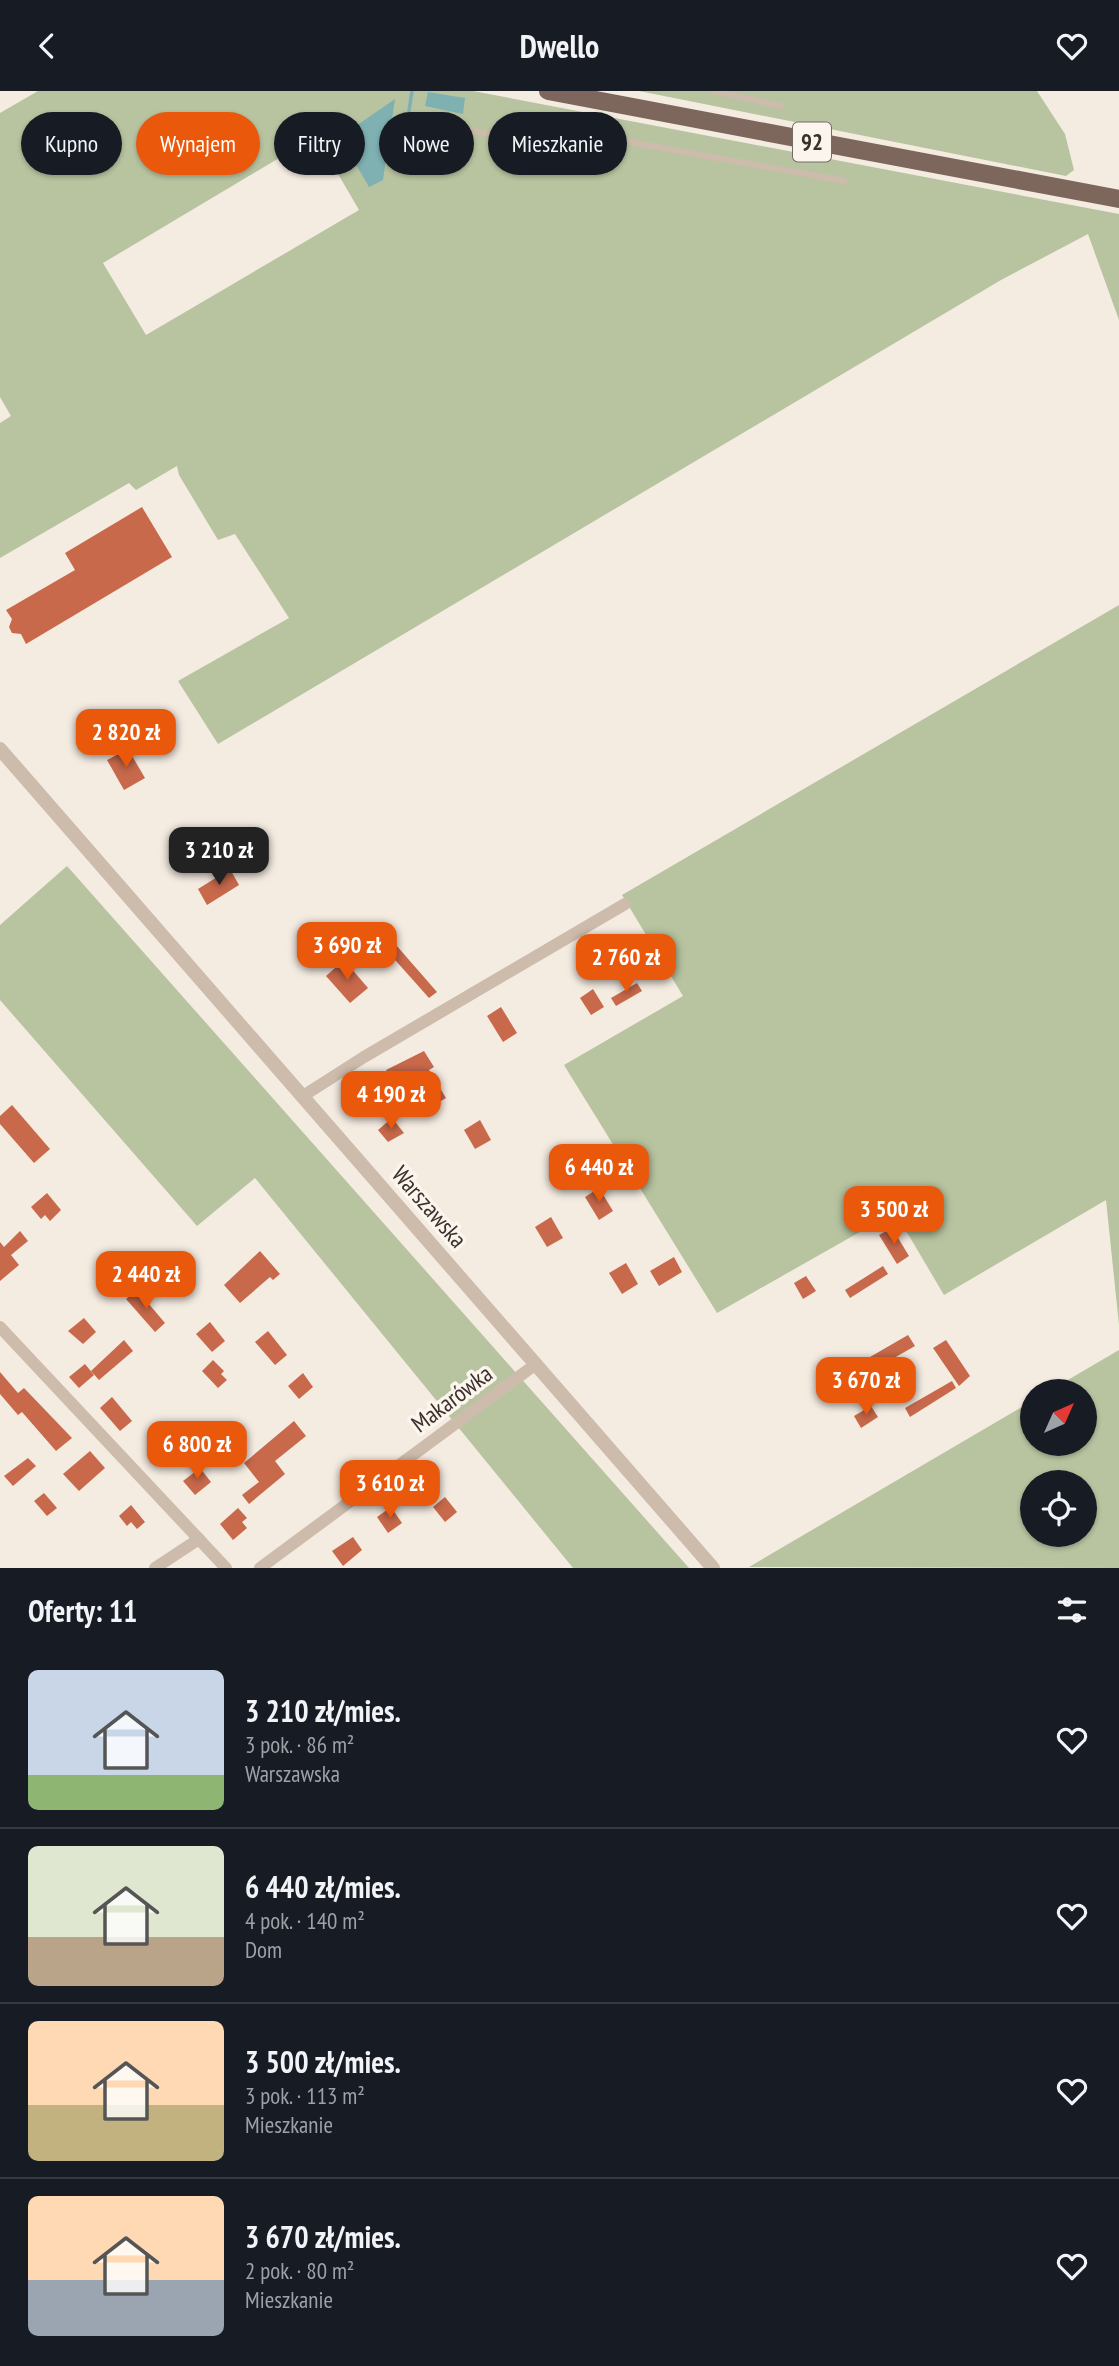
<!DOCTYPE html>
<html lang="pl">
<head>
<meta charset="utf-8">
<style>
  :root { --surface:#171b24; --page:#242831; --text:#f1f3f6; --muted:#9ea1a6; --line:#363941; --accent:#ea580c }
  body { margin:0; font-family:"PT Sans Narrow",sans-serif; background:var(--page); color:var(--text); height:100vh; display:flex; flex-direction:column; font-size:26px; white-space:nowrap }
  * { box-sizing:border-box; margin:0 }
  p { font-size:23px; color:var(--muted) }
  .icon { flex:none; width:38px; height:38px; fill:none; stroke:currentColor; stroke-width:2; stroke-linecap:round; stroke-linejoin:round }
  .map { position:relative; height:1477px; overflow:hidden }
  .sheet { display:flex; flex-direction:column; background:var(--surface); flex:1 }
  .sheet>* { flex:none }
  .top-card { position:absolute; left:21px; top:21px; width:700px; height:63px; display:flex; gap:14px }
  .needle { width:46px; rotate:45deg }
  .buttons { position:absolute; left:1020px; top:1288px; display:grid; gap:14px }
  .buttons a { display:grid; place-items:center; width:77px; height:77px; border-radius:50%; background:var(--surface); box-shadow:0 2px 5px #0004; font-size:35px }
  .price { position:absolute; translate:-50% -60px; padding:0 16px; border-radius:14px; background:var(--accent); color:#fff; font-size:23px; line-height:46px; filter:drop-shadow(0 2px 4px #0008) }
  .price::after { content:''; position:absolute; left:50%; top:42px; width:21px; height:16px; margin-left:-10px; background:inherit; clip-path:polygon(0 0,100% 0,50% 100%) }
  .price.current { background:#222; color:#fff }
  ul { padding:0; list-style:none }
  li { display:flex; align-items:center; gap:21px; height:175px; padding:0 28px }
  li+li { border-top:2px solid var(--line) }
  li span { display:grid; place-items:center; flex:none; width:196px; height:140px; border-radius:10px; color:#555 }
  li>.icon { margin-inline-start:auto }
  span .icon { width:84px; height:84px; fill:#fffc; stroke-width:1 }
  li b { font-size:30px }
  h2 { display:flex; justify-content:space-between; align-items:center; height:84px; padding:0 28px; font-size:30px }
  .pill { padding:0 24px; border-radius:32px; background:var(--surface); box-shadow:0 2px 5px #0004; font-size:24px; line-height:63px }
  .pill.current { background:var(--accent); color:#fff }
  header { display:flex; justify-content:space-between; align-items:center; height:91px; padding:0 28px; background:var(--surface); font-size:32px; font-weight:600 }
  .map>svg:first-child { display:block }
</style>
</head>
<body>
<header><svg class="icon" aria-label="back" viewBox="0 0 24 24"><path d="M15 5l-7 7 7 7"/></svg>Dwello<svg class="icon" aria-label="heart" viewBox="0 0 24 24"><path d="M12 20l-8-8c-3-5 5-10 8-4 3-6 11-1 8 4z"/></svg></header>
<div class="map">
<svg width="1119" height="1477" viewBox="0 0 1119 1477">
  <rect width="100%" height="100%" fill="#f4ebe1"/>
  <g fill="#b8c4a0" fill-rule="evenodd">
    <path d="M 38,0 L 473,0 L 1119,123 L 1119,229 L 1088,143 L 1001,189 L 218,653 L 178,590 L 289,527 L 235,443 L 218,449 L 179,384 L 177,375 L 136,399 L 129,392 L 0,467 L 0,332 L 11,325 L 0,306 L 0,22 ZM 316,45 L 359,119 L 146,244 L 103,172 Z"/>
    <path d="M 639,0 L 1037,0 L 1065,43 L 1074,79 L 1066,85 Z"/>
    <path d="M 1119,514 L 1119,1234 L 1106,1109 L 944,1204 L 895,1121 L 717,1222 L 564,974 L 683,905 L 622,804 Z"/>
    <path d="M 67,775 L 689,1477 L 573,1477 L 255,1087 L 197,1135 L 0,909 L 0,834 Z"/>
    <path d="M 1119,1259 L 1119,1477 L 749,1476 L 1032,1310 L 1032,1353 L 1085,1353 L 1085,1300 L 1049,1300 ZM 1032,1391 L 1085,1391 L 1085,1444 L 1032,1444 Z"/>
  </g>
  <g fill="#7fb0b2">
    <path d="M 428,1 L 465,7 L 463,23 L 425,15 Z"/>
    <path d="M 395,8 L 383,89 L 369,96 L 340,46 Z"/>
  </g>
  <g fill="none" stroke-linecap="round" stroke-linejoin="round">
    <path stroke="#7fb0b2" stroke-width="3.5" d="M 409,20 L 412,0"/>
  </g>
  <g fill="#c8694b">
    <path d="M 142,416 L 172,466 L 26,553 L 21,543 L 12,542 L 9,536 L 12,528 L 6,519 L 75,479 L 65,462 Z"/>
    <path d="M 128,658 L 145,687 L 124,699 L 107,669 Z"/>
    <path d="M 230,778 L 239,794 L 207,814 L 198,798 Z"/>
    <path d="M 614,852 L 620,860 L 589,880 L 583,872 Z"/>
    <path d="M 396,854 L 437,901 L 429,907 L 388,861 Z"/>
    <path d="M 344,869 L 368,897 L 350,912 L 326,885 Z"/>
    <path d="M 637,892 L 642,900 L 616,915 L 611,907 Z"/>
    <path d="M 593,898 L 604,916 L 591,924 L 580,907 Z"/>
    <path d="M 501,916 L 517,942 L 503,951 L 487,925 Z"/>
    <path d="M 424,960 L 434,976 L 429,979 L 446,1007 L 429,1017 L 418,1007 L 420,984 L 397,997 L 386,979 Z"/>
    <path d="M 12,1014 L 50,1058 L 34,1072 L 0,1033 L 0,1025 Z"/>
    <path d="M 392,1027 L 404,1042 L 388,1051 L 378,1039 Z"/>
    <path d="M 480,1029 L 491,1049 L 475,1058 L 464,1039 Z"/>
    <path d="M 599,1097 L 613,1120 L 599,1129 L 585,1106 Z"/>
    <path d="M 47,1102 L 61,1119 L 50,1130 L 45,1124 L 41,1128 L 31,1116 Z"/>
    <path d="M 551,1126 L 563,1147 L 547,1156 L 535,1136 Z"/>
    <path d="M 892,1137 L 909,1165 L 897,1173 L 879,1144 Z"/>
    <path d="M 20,1140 L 28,1150 L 11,1164 L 19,1174 L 0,1190 L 0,1151 L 4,1156 Z"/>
    <path d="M 260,1160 L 280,1183 L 273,1189 L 270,1186 L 240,1212 L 224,1194 Z"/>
    <path d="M 674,1166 L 682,1181 L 659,1195 L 650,1180 Z"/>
    <path d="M 626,1172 L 638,1193 L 622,1203 L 609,1182 Z"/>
    <path d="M 883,1175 L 888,1183 L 850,1207 L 845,1199 Z"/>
    <path d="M 806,1185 L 816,1200 L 803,1208 L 794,1192 Z"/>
    <path d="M 137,1199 L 165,1232 L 155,1241 L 126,1208 Z"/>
    <path d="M 84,1227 L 96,1241 L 83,1253 L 68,1240 Z"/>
    <path d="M 210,1231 L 225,1250 L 212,1261 L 196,1243 Z"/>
    <path d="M 268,1240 L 287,1264 L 275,1274 L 255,1251 Z"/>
    <path d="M 908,1244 L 915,1255 L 887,1271 L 885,1269 L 875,1274 L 870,1266 Z"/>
    <path d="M 124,1249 L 133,1260 L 99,1289 L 91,1280 Z"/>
    <path d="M 946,1249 L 970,1285 L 959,1295 L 933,1257 Z"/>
    <path d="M 213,1269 L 224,1280 L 221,1283 L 227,1289 L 218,1297 L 202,1280 Z"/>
    <path d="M 85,1273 L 94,1284 L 79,1297 L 69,1286 Z"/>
    <path d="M 0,1281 L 18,1302 L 24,1297 L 72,1347 L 56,1360 L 22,1321 L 18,1324 L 0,1303 Z"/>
    <path d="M 303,1282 L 313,1296 L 299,1308 L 288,1295 Z"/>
    <path d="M 952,1290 L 956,1297 L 910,1326 L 905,1317 Z"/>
    <path d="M 112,1306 L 132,1330 L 120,1340 L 100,1317 Z"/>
    <path d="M 871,1315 L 878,1326 L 861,1337 L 854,1325 Z"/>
    <path d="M 294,1330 L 306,1345 L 275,1370 L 285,1383 L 249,1413 L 242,1404 L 259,1391 L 244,1372 Z"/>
    <path d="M 167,1340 L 185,1360 L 169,1374 L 150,1355 Z"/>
    <path d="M 90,1360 L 105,1377 L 79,1400 L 63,1383 Z"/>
    <path d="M 28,1367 L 36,1375 L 13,1395 L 4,1385 Z"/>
    <path d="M 200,1377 L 211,1391 L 195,1404 L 183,1390 Z"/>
    <path d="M 44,1402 L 57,1417 L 47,1425 L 34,1410 Z"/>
    <path d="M 445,1406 L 457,1421 L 445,1431 L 433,1416 Z"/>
    <path d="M 131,1414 L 145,1431 L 137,1438 L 131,1431 L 127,1435 L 119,1425 Z"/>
    <path d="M 391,1416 L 402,1432 L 388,1442 L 377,1426 Z"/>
    <path d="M 238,1417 L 247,1427 L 242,1431 L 247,1437 L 233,1449 L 220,1433 Z"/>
    <path d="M 353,1446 L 362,1459 L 343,1475 L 332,1460 Z"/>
  </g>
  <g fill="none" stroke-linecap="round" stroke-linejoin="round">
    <g stroke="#cdbbac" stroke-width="6">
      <path d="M 714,0 L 781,15"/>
      <path d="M 406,31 L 486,42 L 580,42 L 845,90"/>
    </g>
    <g stroke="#cdbbac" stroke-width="12">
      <path d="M 303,1005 L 364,966 L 625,813"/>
      <path d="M 0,1236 L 226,1477"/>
      <path d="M 155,1477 L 199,1448"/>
      <path d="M 260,1477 L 536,1273"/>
    </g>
    <path stroke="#cdbbac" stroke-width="14" d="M 0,658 L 713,1477"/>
    <path stroke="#7d675c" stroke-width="18" d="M 548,0 L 1119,108"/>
  </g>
  <g text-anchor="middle" stroke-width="7" stroke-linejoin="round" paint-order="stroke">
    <rect fill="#fbf5ee" stroke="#756b66" stroke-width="2" x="793" y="31.5" width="38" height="39" rx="5"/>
    <g font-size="23" font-weight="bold" fill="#3b302b">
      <text x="812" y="59">92</text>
    </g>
    <g font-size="24" fill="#3b302b" stroke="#fbf5ee">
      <text transform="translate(429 1116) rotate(49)" y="8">Warszawska</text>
      <text transform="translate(452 1308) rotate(-37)" y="8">Makarówka</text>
    </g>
  </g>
</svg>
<div class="buttons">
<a><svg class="needle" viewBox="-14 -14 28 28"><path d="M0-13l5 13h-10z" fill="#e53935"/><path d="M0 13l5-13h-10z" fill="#9ea1a6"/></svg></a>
<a><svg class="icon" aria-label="locate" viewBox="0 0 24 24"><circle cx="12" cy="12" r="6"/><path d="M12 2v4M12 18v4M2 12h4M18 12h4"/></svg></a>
</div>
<b class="price" style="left:126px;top:678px">2 820 zł</b>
<b class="price current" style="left:219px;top:796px">3 210 zł</b>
<b class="price" style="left:347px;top:891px">3 690 zł</b>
<b class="price" style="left:626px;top:903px">2 760 zł</b>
<b class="price" style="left:391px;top:1040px">4 190 zł</b>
<b class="price" style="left:599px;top:1113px">6 440 zł</b>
<b class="price" style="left:894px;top:1155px">3 500 zł</b>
<b class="price" style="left:146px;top:1220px">2 440 zł</b>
<b class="price" style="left:866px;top:1326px">3 670 zł</b>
<b class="price" style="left:197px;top:1390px">6 800 zł</b>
<b class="price" style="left:390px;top:1429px">3 610 zł</b>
<div class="top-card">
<a class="pill">Kupno</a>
<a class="pill current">Wynajem</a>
<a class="pill">Filtry</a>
<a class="pill">Nowe</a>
<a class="pill">Mieszkanie</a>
</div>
</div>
<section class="sheet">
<h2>Oferty: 11<svg class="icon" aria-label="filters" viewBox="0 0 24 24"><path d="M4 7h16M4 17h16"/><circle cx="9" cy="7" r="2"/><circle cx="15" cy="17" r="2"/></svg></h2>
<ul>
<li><span style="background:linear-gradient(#c9d6e8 75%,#8fb573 0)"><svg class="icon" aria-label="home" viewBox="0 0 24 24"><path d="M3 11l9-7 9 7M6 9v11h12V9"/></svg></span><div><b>3 210 zł/mies.</b><p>3 pok. · 86 m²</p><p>Warszawska</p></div><svg class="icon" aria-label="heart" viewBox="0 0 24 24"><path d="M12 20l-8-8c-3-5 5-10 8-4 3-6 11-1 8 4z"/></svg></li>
<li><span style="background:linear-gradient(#dfe7d0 65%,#b9a48a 0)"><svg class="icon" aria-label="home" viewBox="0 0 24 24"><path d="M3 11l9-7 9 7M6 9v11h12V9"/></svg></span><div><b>6 440 zł/mies.</b><p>4 pok. · 140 m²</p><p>Dom</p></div><svg class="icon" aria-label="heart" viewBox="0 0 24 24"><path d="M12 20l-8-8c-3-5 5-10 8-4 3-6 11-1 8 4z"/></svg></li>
<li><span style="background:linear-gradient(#ffd9b3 60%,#c2b280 0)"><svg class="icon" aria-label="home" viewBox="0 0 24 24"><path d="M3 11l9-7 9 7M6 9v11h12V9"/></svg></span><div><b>3 500 zł/mies.</b><p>3 pok. · 113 m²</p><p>Mieszkanie</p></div><svg class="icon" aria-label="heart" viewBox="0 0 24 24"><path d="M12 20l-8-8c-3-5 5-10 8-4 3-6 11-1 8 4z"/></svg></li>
<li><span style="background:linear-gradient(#ffd9b3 60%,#9aa5b1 0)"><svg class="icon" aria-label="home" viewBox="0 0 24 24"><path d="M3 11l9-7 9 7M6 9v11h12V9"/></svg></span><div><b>3 670 zł/mies.</b><p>2 pok. · 80 m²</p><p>Mieszkanie</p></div><svg class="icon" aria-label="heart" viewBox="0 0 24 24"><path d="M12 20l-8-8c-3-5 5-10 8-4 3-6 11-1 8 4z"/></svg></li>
</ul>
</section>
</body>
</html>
